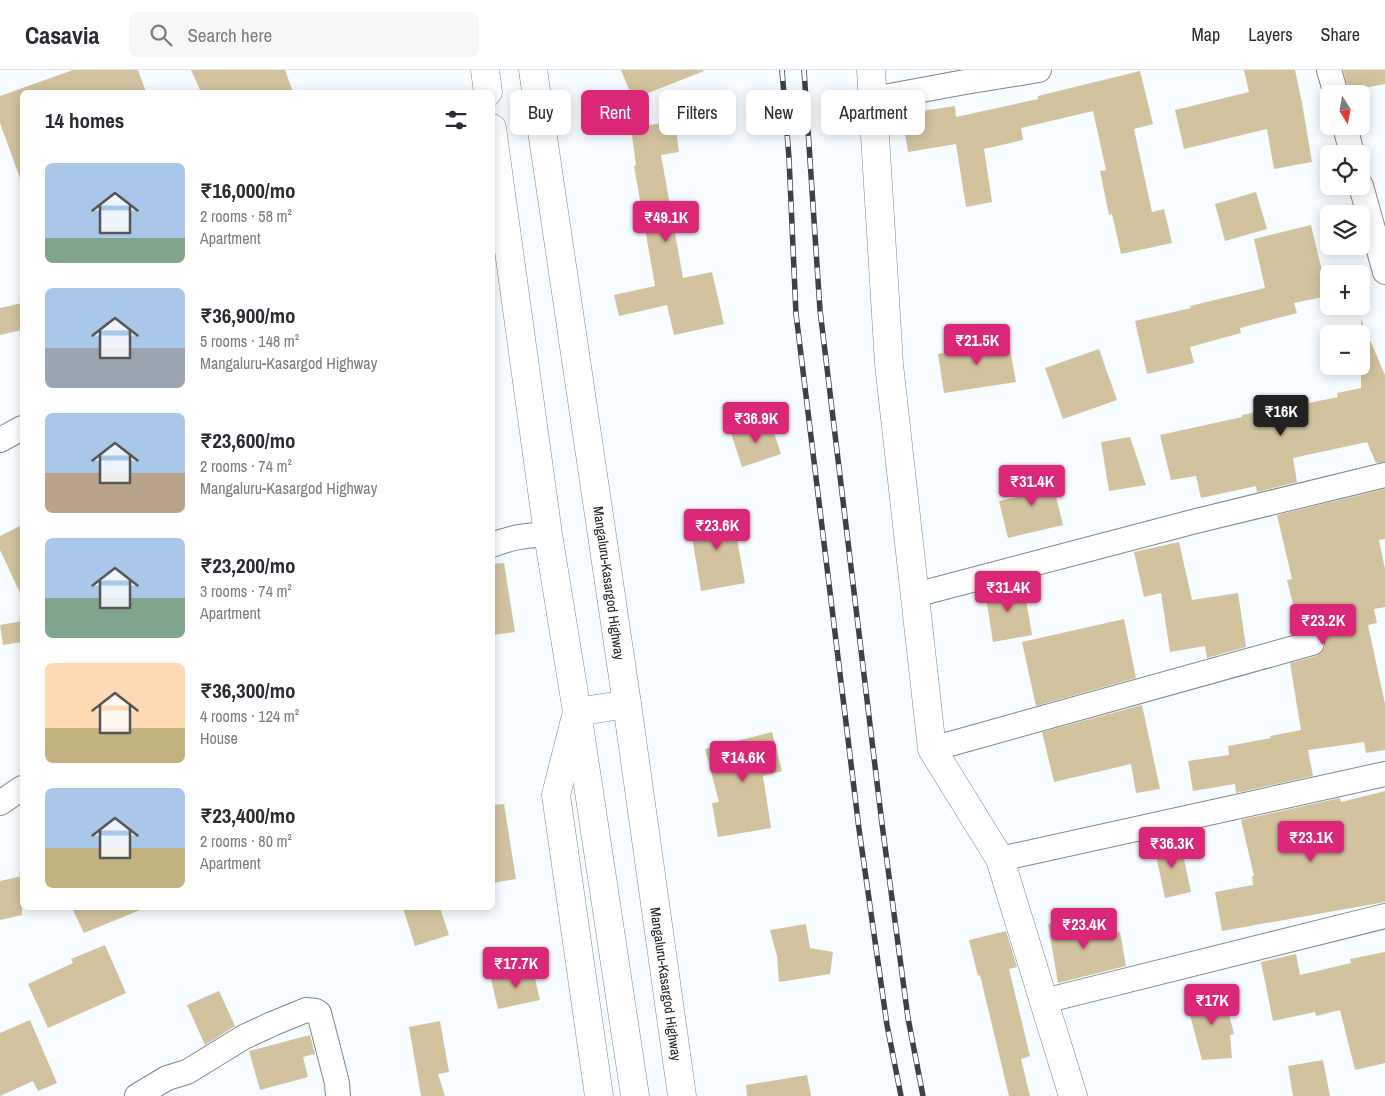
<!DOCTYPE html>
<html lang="en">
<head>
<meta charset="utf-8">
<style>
  :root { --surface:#fff; --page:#f7f7f7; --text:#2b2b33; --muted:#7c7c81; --line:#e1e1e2; --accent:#db2777 }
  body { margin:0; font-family:"Archivo Narrow",sans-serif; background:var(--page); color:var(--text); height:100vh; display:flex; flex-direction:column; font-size:19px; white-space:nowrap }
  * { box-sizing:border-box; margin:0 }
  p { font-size:16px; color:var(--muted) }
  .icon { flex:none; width:28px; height:28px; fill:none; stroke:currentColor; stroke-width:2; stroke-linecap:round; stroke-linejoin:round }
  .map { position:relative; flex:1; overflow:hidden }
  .sheet { position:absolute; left:20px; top:20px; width:475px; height:820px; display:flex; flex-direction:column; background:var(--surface); border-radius:8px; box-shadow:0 2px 12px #0003 }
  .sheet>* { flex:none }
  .banner { position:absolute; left:510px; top:20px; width:475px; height:45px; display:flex; gap:10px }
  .needle { width:32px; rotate:169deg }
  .controls { position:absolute; left:1320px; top:15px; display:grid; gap:10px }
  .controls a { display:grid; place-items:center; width:50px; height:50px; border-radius:8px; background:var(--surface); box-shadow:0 2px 12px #0003; font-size:25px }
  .price { position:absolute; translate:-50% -42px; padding:0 11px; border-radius:5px; background:var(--accent); color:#fff; font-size:16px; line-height:32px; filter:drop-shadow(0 1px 2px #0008) }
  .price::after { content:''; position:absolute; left:50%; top:30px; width:15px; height:11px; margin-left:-8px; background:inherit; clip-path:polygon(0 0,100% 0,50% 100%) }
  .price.on { background:#222; color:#fff }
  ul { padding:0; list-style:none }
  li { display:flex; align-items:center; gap:15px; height:125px; padding:0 25px }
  li span { display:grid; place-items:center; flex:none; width:140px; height:100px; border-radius:8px; color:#555 }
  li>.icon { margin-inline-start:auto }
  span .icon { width:60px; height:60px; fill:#fffc; stroke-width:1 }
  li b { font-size:21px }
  h2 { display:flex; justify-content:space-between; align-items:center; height:60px; padding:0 25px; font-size:21px }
  .chip { padding:0 18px; border-radius:8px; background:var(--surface); box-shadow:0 2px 12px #0003; font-size:18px; line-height:45px }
  .chip.on { background:var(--accent); color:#fff }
  header { display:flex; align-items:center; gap:30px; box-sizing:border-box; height:70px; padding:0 25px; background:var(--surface); border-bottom:1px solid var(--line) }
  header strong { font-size:24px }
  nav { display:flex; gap:28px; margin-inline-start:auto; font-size:18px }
  .search { width:350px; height:45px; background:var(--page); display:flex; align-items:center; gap:12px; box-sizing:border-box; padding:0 18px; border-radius:8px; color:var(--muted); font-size:19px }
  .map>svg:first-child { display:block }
</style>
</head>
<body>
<header>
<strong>Casavia</strong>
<div class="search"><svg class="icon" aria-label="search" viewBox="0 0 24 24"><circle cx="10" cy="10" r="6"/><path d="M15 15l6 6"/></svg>Search here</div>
<nav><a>Map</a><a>Layers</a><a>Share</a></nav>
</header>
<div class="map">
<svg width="1385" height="1026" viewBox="0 0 1385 1026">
  <rect width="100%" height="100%" fill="#f6fcff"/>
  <g fill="#d2c39e">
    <path d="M 73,0 L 138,0 L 146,22 L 22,22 L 22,108 L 20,108 L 0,53 L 0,26 Z"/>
    <path d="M 191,0 L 285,0 L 293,22 L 201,22 Z"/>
    <path d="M 621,0 L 703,0 L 704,1 L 633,29 Z"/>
    <path d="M 1244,0 L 1295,0 L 1302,33 L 1312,92 L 1274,99 L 1267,59 L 1184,79 L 1175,40 L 1249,22 Z"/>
    <path d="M 1343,0 L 1385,0 L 1385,14 L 1349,21 Z"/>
    <path d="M 1140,1 L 1153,54 L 1134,59 L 1152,142 L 1164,139 L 1172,173 L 1121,184 L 1112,144 L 1109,145 L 1100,101 L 1106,100 L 1093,41 L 1021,58 L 1023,70 L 984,79 L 992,132 L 966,137 L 956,74 L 908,82 L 902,44 L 955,36 L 956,47 L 1038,29 L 1038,26 Z"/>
    <path d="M 675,51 L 679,82 L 661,85 L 683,208 L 712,202 L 724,254 L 674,265 L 667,235 L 619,246 L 614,225 L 655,216 L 634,96 L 636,95 L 631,58 Z"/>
    <path d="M 1256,122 L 1267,159 L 1225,171 L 1215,134 Z"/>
    <path d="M 1311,155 L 1328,226 L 1294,233 L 1297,243 L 1240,258 L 1241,263 L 1190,277 L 1194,293 L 1147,304 L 1135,251 L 1191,238 L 1190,236 L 1265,218 L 1254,169 Z"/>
    <path d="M 22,233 L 22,260 L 0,265 L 0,238 Z"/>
    <path d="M 1361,249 L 1385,305 L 1385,392 L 1376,393 L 1367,372 L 1293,388 L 1297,412 L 1257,422 L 1256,416 L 1201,428 L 1196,406 L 1171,410 L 1160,365 L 1242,347 L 1242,345 L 1280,337 L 1280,339 L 1338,327 L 1337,323 L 1361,318 Z"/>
    <path d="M 1008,268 L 1016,312 L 944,323 L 938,284 L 958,280 L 958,277 Z"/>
    <path d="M 1099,279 L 1117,330 L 1063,349 L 1045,298 Z"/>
    <path d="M 770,351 L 781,384 L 742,397 L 731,363 Z"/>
    <path d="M 1130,367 L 1146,415 L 1109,421 L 1101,372 Z"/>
    <path d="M 1050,402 L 1063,455 L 1008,468 L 999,431 L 1018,427 L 1014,410 Z"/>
    <path d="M 1385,419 L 1385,469 L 1379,470 L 1385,499 L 1385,537 L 1374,539 L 1377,553 L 1368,555 L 1385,634 L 1385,680 L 1366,683 L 1364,672 L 1308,680 L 1313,706 L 1236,723 L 1235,714 L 1193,721 L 1188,691 L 1229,685 L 1228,676 L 1271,668 L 1270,666 L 1301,660 L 1290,593 L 1316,586 L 1321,583 L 1325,577 L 1325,570 L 1322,564 L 1316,560 L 1308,560 L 1300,562 L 1287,510 L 1292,509 L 1277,445 Z"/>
    <path d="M 732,441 L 745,513 L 701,521 L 689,449 Z"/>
    <path d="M 22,455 L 22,527 L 0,480 L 0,466 Z"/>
    <path d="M 1179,472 L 1192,530 L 1238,523 L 1246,577 L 1207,588 L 1205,576 L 1170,582 L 1161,523 L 1144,527 L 1134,482 Z"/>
    <path d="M 504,493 L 515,562 L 492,565 L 492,494 Z"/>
    <path d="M 1023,512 L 1032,565 L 993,572 L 985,521 Z"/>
    <path d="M 1124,549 L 1136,608 L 1036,636 L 1022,572 Z"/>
    <path d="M 22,551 L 22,572 L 3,575 L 0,555 Z"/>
    <path d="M 1142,635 L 1160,719 L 1136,723 L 1131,694 L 1054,712 L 1042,662 Z"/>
    <path d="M 772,662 L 782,701 L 763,706 L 771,758 L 718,767 L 712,733 L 719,732 L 705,679 Z"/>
    <path d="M 1385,721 L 1385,832 L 1222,861 L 1215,822 L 1253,815 L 1252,806 L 1254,806 L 1241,750 L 1340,728 L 1341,732 Z"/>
    <path d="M 504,734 L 516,809 L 492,813 L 492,735 Z"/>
    <path d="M 1180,771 L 1191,822 L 1165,828 L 1154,776 Z"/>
    <path d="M 22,806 L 22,845 L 0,850 L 0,811 Z"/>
    <path d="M 72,838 L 145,838 L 84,863 Z"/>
    <path d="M 403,838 L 440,838 L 449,865 L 415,876 Z"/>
    <path d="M 1091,847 L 1094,866 L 1120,862 L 1126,896 L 1058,913 L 1048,854 Z"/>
    <path d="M 806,854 L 810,878 L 833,882 L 830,904 L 779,912 L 777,886 L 770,860 Z"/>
    <path d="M 1006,861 L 1017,897 L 1009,899 L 1030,986 L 1021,989 L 1030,1026 L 1009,1026 L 980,905 L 978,906 L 969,870 Z"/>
    <path d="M 105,875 L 126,923 L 48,958 L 28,914 L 73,893 L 71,889 Z"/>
    <path d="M 1385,882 L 1385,993 L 1355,1000 L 1340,940 L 1316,946 L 1315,942 L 1273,951 L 1261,892 L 1296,884 L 1300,905 L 1351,893 L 1350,889 Z"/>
    <path d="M 533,900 L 540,930 L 498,939 L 491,909 Z"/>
    <path d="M 219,921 L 235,956 L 205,975 L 187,935 Z"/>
    <path d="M 1223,921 L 1234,964 L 1230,965 L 1232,988 L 1202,990 L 1186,930 Z"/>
    <path d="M 30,950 L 57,1013 L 38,1021 L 33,1011 L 0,1026 L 0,963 Z"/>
    <path d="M 440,951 L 449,1002 L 438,1004 L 445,1026 L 421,1026 L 409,957 Z"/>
    <path d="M 310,965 L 315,984 L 303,987 L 308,1007 L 260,1020 L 249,981 Z"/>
    <path d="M 1323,990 L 1330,1026 L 1293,1026 L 1288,996 Z"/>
    <path d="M 807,1005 L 811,1026 L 747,1026 L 746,1015 Z"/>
  </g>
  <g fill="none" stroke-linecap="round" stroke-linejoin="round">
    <defs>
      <g id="street">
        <path d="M 1329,0 L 1336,24"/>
        <path d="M 873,29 L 965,12 L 1039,0"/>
        <path d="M 1345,56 L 1352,84"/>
        <path d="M 1361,116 L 1385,202"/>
        <path d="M 0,370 L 22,358"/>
        <path d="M 492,475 C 515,466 525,466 548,464"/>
        <path d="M 915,525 L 1196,451 L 1385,405"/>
        <path d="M 932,679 L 1312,573"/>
        <path d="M 0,733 L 22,718"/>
        <path d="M 1000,789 L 1385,704"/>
        <path d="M 1044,931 L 1385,846"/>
        <path d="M 137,1026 L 167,1008 L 187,1002 L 244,967 L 272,954 L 306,940 L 316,941 L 319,943 L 337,1013 L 338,1026"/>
      </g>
      <g id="secondary">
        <path d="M 871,0 L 889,294 L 932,679 L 1000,789 L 1073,1026"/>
        <path d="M 599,1026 L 556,725 L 577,642 L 627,634"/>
      </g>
      <g id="highway">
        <path d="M 485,0 L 488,22"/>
        <path d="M 533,0 L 627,634 L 682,1026"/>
        <path d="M 492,58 L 548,464 L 577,642 L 635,1026"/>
      </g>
    </defs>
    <use href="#street" stroke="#7e878b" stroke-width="26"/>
    <use href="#secondary" stroke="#7e878b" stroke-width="29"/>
    <use href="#highway" stroke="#7e878b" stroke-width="29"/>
    <use href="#street" stroke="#fff" stroke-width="24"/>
    <use href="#secondary" stroke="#fff" stroke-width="28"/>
    <use href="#highway" stroke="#fff" stroke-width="28"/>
    <defs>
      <g id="rail">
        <path d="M 782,0 L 789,88 L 796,244 L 859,759 L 887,955 L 901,1026"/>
        <path d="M 804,0 L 820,240 L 882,754 L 908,948 L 923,1026"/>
      </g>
    </defs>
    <use href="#rail" stroke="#3c4143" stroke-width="5.5"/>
    <use href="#rail" stroke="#fff" stroke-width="4" stroke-dasharray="11" stroke-linecap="butt"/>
  </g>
  <g text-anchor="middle" stroke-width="4" stroke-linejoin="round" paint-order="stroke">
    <g font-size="14" fill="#1d2123" stroke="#fff">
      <text transform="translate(609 513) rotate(82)" y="5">Mangaluru-Kasargod Highway</text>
      <text transform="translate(666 914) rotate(82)" y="5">Mangaluru-Kasargod Highway</text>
    </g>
  </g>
</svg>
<div class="controls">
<a><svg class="needle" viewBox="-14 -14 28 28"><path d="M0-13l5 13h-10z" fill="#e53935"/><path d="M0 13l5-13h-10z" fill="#7c7c81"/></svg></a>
<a><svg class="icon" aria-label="locate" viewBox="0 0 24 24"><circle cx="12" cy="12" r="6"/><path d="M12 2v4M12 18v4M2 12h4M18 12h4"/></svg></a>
<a><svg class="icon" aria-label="layers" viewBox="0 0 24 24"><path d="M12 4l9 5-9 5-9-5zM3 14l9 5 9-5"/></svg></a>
<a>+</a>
<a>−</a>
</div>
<b class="price" style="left:666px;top:173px">₹49.1K</b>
<b class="price" style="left:977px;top:296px">₹21.5K</b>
<b class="price on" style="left:1281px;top:367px">₹16K</b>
<b class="price" style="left:756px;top:374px">₹36.9K</b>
<b class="price" style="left:1032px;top:437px">₹31.4K</b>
<b class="price" style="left:717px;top:481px">₹23.6K</b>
<b class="price" style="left:1008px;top:543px">₹31.4K</b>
<b class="price" style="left:1323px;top:576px">₹23.2K</b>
<b class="price" style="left:743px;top:713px">₹14.6K</b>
<b class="price" style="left:1311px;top:793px">₹23.1K</b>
<b class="price" style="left:1172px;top:799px">₹36.3K</b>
<b class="price" style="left:1084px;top:880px">₹23.4K</b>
<b class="price" style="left:516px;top:919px">₹17.7K</b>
<b class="price" style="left:1212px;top:956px">₹17K</b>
<div class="banner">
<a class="chip">Buy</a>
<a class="chip on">Rent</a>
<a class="chip">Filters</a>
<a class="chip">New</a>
<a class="chip">Apartment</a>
</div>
<section class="sheet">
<h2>14 homes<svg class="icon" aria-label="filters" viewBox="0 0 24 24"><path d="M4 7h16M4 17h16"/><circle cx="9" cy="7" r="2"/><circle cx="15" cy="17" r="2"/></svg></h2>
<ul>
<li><span style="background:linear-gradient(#a9c7e8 75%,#7fa58c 0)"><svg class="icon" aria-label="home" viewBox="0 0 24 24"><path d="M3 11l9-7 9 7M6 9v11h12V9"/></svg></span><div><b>₹16,000/mo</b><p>2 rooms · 58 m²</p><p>Apartment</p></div></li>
<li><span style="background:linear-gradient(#a9c7e8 60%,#9aa5b1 0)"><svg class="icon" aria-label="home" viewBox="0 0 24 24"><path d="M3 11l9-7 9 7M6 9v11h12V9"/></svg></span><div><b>₹36,900/mo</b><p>5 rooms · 148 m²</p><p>Mangaluru-Kasargod Highway</p></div></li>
<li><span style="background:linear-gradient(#a9c7e8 60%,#b9a48a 0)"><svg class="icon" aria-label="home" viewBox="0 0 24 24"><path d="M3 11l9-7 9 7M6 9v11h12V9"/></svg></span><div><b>₹23,600/mo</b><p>2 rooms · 74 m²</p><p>Mangaluru-Kasargod Highway</p></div></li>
<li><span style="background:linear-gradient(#a9c7e8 60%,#7fa58c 0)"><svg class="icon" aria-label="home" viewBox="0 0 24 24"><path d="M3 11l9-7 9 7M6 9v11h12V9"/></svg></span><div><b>₹23,200/mo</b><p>3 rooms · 74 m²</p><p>Apartment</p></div></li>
<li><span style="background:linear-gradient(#ffd9b3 65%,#c2b280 0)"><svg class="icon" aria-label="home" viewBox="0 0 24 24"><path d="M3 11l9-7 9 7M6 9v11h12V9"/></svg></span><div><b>₹36,300/mo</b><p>4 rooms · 124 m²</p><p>House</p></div></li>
<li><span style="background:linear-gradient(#a9c7e8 60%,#c2b280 0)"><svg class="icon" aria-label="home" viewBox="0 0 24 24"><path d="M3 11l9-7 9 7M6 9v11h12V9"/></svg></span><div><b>₹23,400/mo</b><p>2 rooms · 80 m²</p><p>Apartment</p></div></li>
</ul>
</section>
</div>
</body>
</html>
